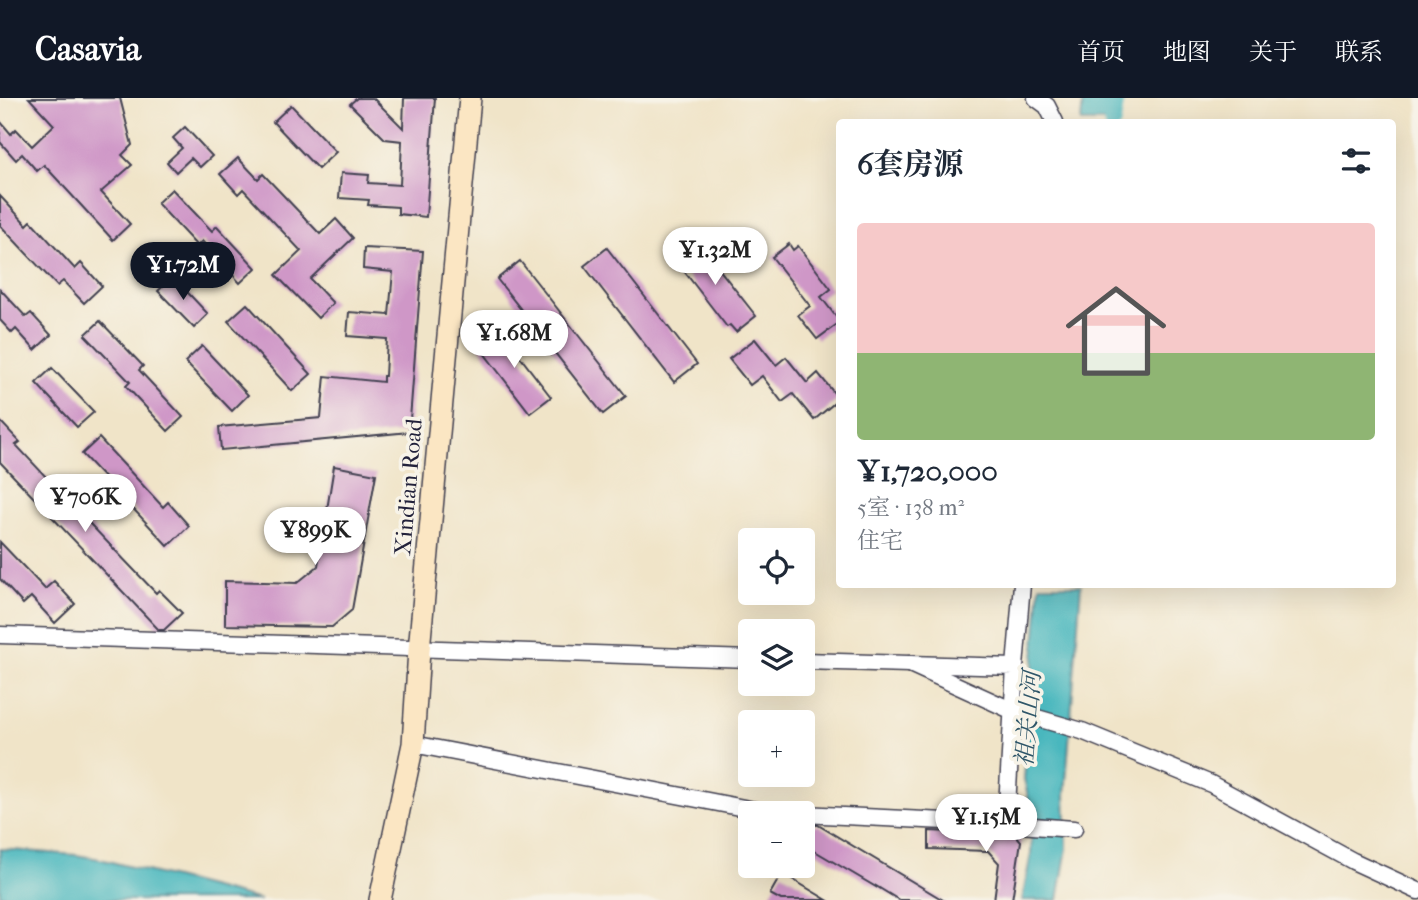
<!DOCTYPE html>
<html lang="zh">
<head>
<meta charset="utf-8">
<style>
  :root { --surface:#fff; --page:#f2f2f3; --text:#1f2937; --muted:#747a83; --accent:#111827 }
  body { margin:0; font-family:"IM FELL French Canon","Noto Serif SC",serif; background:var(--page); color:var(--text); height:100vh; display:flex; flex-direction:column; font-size:26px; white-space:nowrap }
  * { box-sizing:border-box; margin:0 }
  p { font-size:23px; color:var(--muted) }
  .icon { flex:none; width:38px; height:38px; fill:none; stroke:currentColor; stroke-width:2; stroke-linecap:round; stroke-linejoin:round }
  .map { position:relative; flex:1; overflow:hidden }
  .drawer { position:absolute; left:836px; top:21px; width:560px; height:469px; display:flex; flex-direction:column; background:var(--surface); border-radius:7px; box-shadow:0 7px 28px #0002 }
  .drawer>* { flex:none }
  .buttons { position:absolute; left:738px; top:430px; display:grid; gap:14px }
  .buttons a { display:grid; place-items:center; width:77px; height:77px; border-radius:7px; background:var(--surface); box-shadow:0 7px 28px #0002; font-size:35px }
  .price { position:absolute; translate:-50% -60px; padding:0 16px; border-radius:24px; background:#fff; color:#222; font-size:23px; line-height:46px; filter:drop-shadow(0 2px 4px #0008) }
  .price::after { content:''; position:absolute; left:50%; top:42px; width:21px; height:16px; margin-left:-10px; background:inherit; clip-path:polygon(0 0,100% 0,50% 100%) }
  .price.current { background:var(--accent); color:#fff }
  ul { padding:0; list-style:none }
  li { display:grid; align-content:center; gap:14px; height:371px; padding:0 21px }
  li span { display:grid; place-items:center; height:217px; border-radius:7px; color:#555 }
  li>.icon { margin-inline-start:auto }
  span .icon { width:126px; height:126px; fill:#fffc; stroke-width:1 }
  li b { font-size:30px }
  h2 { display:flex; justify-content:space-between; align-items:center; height:84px; padding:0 21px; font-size:30px }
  header { display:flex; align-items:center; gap:42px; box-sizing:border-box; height:98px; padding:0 35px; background:var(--accent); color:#fff }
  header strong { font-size:33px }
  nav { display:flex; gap:38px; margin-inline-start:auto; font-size:24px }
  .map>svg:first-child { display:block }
</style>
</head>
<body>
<header>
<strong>Casavia</strong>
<nav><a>首页</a><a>地图</a><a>关于</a><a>联系</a></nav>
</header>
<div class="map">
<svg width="1418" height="802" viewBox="0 0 1418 802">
  <rect width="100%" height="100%" fill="#f7f3e8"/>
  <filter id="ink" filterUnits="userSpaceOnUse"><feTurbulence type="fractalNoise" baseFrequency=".0143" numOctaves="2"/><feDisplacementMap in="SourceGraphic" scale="14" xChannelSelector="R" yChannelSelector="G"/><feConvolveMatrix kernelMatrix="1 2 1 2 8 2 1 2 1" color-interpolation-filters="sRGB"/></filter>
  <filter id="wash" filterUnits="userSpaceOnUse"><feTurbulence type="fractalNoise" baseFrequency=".00686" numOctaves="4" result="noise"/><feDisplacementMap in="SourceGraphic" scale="28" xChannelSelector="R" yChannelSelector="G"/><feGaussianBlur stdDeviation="1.57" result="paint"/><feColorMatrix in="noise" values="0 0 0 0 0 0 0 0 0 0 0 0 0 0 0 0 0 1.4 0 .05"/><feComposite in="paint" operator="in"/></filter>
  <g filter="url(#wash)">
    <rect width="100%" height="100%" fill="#f0e4c8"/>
    <g fill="#48b7be" stroke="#356c7c" stroke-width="2">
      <path d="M 1083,0 L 1113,0 L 1111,4 L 1109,24 L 1081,24 Z"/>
      <path d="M 1040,487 L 1081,487 L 1065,697 L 1067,750 L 1058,802 L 1022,802 L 1031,756 L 1032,716 L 1024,681 Z"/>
      <path d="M 0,751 L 76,757 L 100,761 L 260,802 L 30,802 L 0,797 Z"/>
    </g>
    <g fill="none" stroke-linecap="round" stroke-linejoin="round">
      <path stroke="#48b7be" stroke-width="18" d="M 1112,24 L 1116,0"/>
    </g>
    <g id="blocks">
      <g fill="#cf97c7">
        <path d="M 29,0 L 120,0 L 132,47 L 122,57 L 132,67 L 101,94 L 130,126 L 113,142 L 44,67 L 37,73 L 22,56 L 16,62 L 0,44 L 0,23 L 11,36 L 16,31 L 32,48 L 54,27 Z"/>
        <path d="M 357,0 L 373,0 L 403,30 L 404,0 L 435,0 L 426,119 L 398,116 L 398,109 L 368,107 L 369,102 L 339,100 L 341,75 L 369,77 L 368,85 L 400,87 L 402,43 L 385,41 L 350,6 Z"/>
        <path d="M 291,7 L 336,54 L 318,71 L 273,24 Z"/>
        <path d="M 185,29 L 212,58 L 200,69 L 191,60 L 176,74 L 167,64 L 182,50 L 173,40 Z"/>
        <path d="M 238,60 L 258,81 L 263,76 L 320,136 L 336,121 L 353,140 L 310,181 L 333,205 L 318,220 L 276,177 L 301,153 L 243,91 L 238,96 L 220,76 Z"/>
        <path d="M 172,91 L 212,133 L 217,128 L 256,170 L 240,185 L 202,143 L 197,148 L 157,105 Z"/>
        <path d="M 0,98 L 27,127 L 31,123 L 75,171 L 81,165 L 102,188 L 84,205 L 63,183 L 57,188 L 0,127 Z"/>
        <path d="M 697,143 L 756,218 L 736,234 L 730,227 L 727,229 L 674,160 Z"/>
        <path d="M 789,146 L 793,152 L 798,148 L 831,191 L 821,199 L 840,224 L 817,241 L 798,217 L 810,208 L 772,159 Z"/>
        <path d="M 364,150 L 423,153 L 409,334 L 221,352 L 219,329 L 321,320 L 325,278 L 383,284 L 383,278 L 385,278 L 387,241 L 347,238 L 349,214 L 389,217 L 393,174 L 363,171 Z"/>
        <path d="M 607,150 L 697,266 L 674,284 L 584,168 Z"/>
        <path d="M 520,163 L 626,298 L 603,316 L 497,181 Z"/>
        <path d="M 173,179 L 208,216 L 194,230 L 158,193 Z"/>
        <path d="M 0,191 L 26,219 L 31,215 L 51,237 L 35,252 L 16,231 L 12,235 L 0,222 Z"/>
        <path d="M 247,206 L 311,276 L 292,293 L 228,223 Z"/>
        <path d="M 100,223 L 143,268 L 139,272 L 183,319 L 168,333 L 126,288 L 130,284 L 85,237 Z"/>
        <path d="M 498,230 L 551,299 L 530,315 L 477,246 Z"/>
        <path d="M 755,241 L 776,267 L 786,259 L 807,285 L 818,275 L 839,301 L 814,322 L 793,296 L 782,304 L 762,278 L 750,287 L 729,261 Z"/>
        <path d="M 202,248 L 248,297 L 232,313 L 185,264 Z"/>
        <path d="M 52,270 L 94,314 L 77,329 L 36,285 Z"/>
        <path d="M 0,323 L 20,344 L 16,347 L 91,427 L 156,495 L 159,492 L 182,515 L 164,532 L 159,532 L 0,364 Z"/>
        <path d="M 99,340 L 163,409 L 168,404 L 189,428 L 168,448 L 82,356 Z"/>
        <path d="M 334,368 L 376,376 L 352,512 L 332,529 L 225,527 L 225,483 L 297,485 L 318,468 Z"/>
        <path d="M 0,444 L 45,491 L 54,483 L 75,506 L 55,525 L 31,499 L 23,506 L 0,481 Z"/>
        <path d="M 815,727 L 818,727 L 943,802 L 899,802 L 876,788 L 876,789 L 803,746 Z"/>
        <path d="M 929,733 L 1016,737 L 1021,743 L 1012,802 L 994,802 L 999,765 L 988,753 L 929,751 Z"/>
        <path d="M 782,775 L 827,802 L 781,802 L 770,796 Z"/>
      </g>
    </g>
  </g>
  <g filter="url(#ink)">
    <use href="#blocks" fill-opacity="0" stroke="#413f50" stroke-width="2"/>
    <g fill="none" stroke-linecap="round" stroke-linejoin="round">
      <defs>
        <g id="street">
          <path d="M 1036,0 L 1047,8 L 1055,24"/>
          <path d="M 0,537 L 751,561"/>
          <path d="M 803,563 L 1015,569 L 1006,726"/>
          <path d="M 910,566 L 1013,613 L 1082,633 L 1211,686 L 1353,763 L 1418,793"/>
          <path d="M 1015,569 L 1022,486"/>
          <path d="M 413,646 L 770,715 L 790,716"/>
          <path d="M 803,716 L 1006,726 L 1074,731"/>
        </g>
        <path id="secondary" d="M 380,802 L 413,646 L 419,552 L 470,0"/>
      </defs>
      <use href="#street" stroke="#413f50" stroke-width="19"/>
      <use href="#secondary" stroke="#413f50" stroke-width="24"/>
      <use href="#street" stroke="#fff" stroke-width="16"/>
      <use href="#secondary" stroke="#fbe6c3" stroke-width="21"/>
    </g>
  </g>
  <g text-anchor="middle" stroke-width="7" stroke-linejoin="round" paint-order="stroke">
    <g font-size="23" fill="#22223b" stroke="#f7f3e8">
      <text transform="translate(408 389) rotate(-85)" y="8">Xindian Road</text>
    </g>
    <g font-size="24" font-style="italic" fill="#2f5669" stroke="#f7f3e8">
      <text transform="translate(1028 621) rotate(-85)" y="8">祖关山河</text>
    </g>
  </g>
</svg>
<div class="buttons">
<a><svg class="icon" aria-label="locate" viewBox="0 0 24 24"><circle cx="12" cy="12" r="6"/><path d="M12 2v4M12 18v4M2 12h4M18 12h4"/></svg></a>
<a><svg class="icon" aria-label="layers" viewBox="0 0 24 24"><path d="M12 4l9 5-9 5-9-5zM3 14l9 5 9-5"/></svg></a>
<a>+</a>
<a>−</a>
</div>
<b class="price" style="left:715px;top:189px">¥1.32M</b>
<b class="price current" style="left:183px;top:204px">¥1.72M</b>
<b class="price" style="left:514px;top:272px">¥1.68M</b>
<b class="price" style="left:85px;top:436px">¥706K</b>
<b class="price" style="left:315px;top:469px">¥899K</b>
<b class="price" style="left:986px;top:756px">¥1.15M</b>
<section class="drawer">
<h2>6套房源<svg class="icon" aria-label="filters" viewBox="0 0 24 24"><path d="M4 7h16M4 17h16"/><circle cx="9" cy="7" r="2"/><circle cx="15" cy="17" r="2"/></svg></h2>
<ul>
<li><span style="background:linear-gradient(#f6c9c9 60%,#8fb573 0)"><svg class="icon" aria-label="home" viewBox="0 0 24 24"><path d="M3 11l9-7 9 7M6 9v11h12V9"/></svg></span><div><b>¥1,720,000</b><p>5室 · 138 m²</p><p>住宅</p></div></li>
</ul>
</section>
</div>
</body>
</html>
